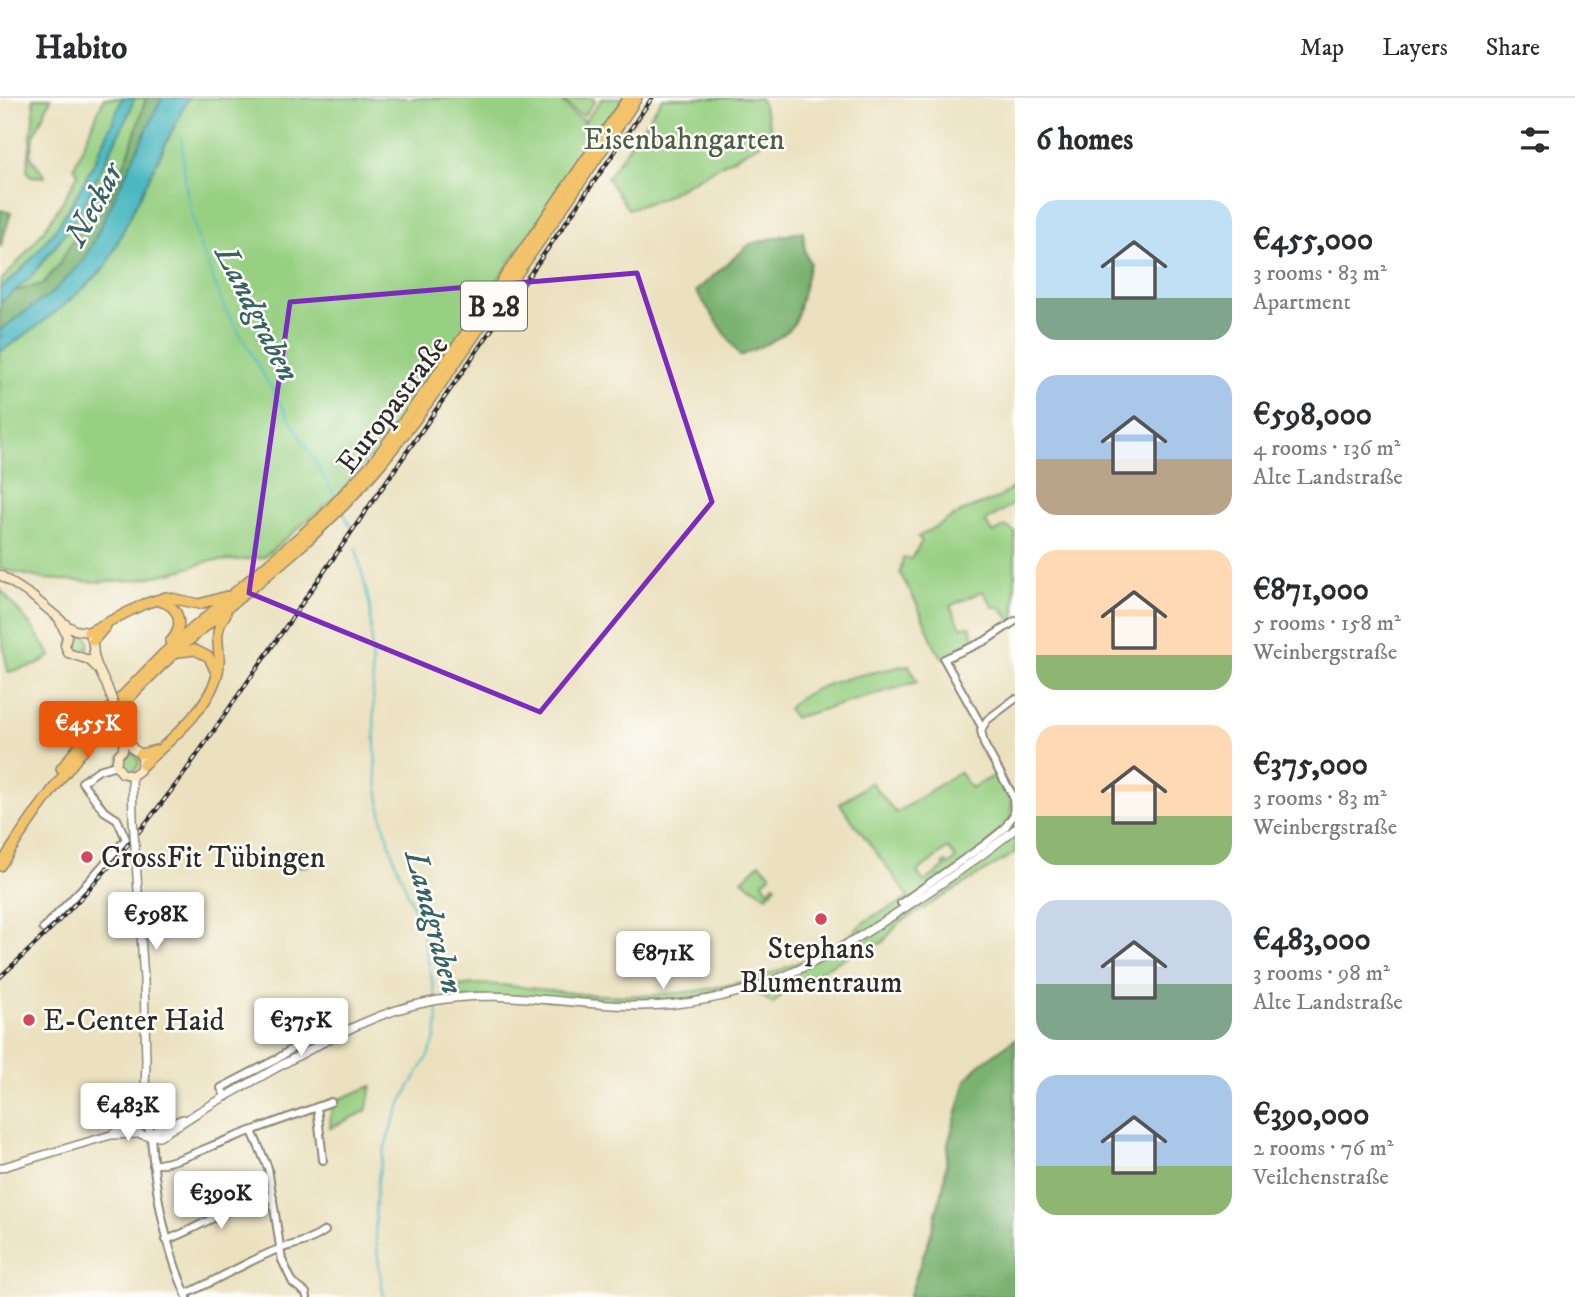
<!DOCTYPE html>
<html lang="en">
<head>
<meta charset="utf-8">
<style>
  :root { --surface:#fff; --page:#f7f7f7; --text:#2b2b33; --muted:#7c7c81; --line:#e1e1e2; --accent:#ea580c }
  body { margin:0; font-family:"IM FELL DW Pica",serif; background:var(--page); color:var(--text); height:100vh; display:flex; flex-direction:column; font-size:26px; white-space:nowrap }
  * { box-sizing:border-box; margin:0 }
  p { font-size:23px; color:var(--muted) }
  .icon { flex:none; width:38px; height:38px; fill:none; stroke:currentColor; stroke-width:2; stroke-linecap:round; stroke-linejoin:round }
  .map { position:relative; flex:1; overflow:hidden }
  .panel { display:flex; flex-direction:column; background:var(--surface); width:560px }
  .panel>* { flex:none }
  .price { position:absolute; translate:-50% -60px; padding:0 16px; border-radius:7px; background:#fff; color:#222; font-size:23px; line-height:46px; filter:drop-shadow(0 2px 4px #0008) }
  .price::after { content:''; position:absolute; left:50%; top:42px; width:21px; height:16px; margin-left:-10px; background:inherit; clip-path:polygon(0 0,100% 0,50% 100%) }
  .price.selected { background:var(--accent); color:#fff }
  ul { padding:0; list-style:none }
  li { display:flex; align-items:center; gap:21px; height:175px; padding:0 21px }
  li span { display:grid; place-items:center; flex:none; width:196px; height:140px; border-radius:21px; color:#555 }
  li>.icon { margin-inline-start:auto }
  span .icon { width:84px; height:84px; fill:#fffc; stroke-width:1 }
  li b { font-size:30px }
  h2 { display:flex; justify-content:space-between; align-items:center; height:84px; padding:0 21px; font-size:30px }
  header { display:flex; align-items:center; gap:42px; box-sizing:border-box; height:98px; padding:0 35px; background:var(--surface); border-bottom:2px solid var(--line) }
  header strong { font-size:33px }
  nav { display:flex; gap:38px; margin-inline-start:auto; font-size:24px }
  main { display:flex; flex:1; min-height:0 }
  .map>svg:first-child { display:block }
</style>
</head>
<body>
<header>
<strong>Habito</strong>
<nav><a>Map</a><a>Layers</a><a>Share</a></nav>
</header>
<main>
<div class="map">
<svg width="1015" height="1199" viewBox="0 0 1015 1199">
  <rect width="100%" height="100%" fill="#fdfcf7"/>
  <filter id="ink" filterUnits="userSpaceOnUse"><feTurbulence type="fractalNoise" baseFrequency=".0143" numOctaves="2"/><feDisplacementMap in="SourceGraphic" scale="14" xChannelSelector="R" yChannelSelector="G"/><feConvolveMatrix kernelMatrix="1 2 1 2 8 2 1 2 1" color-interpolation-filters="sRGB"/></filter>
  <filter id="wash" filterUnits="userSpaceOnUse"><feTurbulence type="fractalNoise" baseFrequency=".00686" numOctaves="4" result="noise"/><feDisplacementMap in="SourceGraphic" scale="28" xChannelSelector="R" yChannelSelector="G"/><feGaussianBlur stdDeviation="1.57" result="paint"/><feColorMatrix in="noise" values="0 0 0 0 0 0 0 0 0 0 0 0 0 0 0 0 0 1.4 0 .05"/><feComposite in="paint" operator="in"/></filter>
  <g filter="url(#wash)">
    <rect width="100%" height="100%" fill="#ebe1bf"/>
    <g fill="#98d083" stroke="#627e57" stroke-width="2" fill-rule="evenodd">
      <path d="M 33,0 L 51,0 L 34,38 L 30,57 L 45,79 L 31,78 L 27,73 L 34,13 Z"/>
      <path d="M 104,0 L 122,0 C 117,17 108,34 101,50 C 76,104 46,153 0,191 L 0,183 C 33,151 57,116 78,76 L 74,69 Z"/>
      <path d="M 134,0 L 146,0 L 129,55 L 109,101 L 97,101 L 58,168 L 43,186 L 12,194 C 70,147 98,78 130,13 Z"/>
      <path d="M 188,0 L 559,0 L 575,18 L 584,22 L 582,27 L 603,0 L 624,0 L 404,317 L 339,396 L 264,459 L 242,462 L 209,463 L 179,473 L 137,482 L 93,484 L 44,481 L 0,471 L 0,254 C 38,229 75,201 106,168 Z"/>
      <path d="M 561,0 L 593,0 L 595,3 L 584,17 L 578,16 Z"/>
      <path d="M 663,0 L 760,0 L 774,38 L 660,101 L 628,111 L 607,80 Z"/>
      <path d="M 1015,388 L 1015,405 L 985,424 L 994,435 L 1005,428 L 1015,434 L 1015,523 L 1013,524 L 999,509 L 993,509 L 983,493 L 950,508 L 961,529 L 970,528 L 976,547 L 944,561 L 936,551 L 917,506 L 900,475 L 903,460 L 911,461 L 922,443 L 918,439 L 961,414 L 998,400 Z"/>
      <path d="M 0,491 L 33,530 L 51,558 L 36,567 L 8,574 L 0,529 Z"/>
      <circle cx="79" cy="545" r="10"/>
      <path d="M 909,567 L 917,584 L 794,620 L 788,611 C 809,583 876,574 909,567 Z"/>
      <circle cx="129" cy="664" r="10"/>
      <path d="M 959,674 L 971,690 L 1000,675 L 1013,698 L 1010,723 L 1015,729 L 1015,755 L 899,825 L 882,845 L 861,851 L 800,884 L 785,893 L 773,906 L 751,891 L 731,896 L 643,908 L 529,900 L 448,901 L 447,891 C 475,879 548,893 580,896 C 675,903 764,890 847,839 C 854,835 859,827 867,822 C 880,813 896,809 909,799 L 840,706 L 871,684 L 896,715 ZM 948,750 L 956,761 L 948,767 L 946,764 L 943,766 L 945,769 L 924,784 L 917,774 Z"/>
      <path d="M 760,765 L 771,777 L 763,784 L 768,792 L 774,786 L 776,788 L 767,798 L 742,782 Z"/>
      <path d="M 372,988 L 366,1013 L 330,1030 L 332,1004 Z"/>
    </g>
    <g fill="#7ab271" stroke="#526e4e" stroke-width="2">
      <path d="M 146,0 L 162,0 L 85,161 L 53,194 L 0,232 L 0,205 L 12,194 L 43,186 L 58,168 L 97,100 L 110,100 L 129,55 Z"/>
      <path d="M 0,112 L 11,115 L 0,150 Z"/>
      <path d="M 803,133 L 805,154 L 810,165 L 796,222 C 786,241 759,248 740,258 L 696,193 L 750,146 Z"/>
      <path d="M 294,760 L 307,768 L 278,769 L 274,765 L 274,761 Z"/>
      <path d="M 1015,941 L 1015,1199 L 909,1199 L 931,1135 L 944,1085 L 948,1046 L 966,982 L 979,967 Z"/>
    </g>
    <g fill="#4ab8c1" stroke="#3a7276" stroke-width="2">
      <path d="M 122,0 L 134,0 L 130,13 L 79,117 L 30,180 L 0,205 L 0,191 C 46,153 76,104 101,50 C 108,34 117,17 122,0 Z"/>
      <path d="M 162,0 L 188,0 L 106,168 C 75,201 38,229 0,254 L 0,232 L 53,194 L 85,161 Z"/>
    </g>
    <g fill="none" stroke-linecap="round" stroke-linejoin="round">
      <g stroke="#4ab8c1" stroke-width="2">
        <path d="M 181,38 L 186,90 L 199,145 L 225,211 L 335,398"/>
        <path d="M 344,415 L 350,428"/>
        <path d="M 356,450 L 370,509 L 376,674 L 382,720 L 394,760 L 421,829 L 436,901"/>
        <path d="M 384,1199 C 371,1128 370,1077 399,1010 C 415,971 443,954 437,906"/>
      </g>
    </g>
  </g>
  <g filter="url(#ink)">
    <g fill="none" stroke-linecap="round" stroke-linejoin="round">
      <defs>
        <g id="minor">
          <path d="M 982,629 L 944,561 L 985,543 L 1015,523"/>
          <path d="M 901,805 L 984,747 L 1004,731 L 1014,716 L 1013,698 L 984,646 L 981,632 L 987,622 L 1015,601"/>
          <path d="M 43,831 L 89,783 L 126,741 L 117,721 L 104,713 L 82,684 L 99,672 L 116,667"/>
          <path d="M 226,999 L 221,990 L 277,961 L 319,932 L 332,939"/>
          <path d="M 317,1009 L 323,1062"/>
          <path d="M 252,1033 L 268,1070 L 282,1162 L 293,1185 L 306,1195 L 307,1199"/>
          <path d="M 151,1039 C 155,1094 165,1148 187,1199"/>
          <path d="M 153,1067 C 182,1063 205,1050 232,1040 C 264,1028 298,1016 331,1004"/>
          <path d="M 166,1142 C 202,1130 235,1102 273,1100"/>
          <path d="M 186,1196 C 215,1183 241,1167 269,1155 C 289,1146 307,1146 325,1133"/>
        </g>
        <g id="tertiary">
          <path d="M 132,678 L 133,721"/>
          <path d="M 137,1014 L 148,1028 L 151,1038"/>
          <path d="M 129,1024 C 133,1037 147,1039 159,1038 C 173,1031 186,1022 200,1013 C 226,998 252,984 278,969 C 326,943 374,914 428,904 C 498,889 569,908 639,908 C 750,907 823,864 912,805 C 947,782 983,758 1015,731"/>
          <path d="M 112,1037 L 138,1036"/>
          <path d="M 151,1039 L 157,1031 L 183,1021"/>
          <path d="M 0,1070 L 111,1037 L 129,1024 L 137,1014 L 145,990 L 146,963 L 144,882 L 136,763"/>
        </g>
        <g id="secondary">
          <path d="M 0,477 L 32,498 L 68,528 L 75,532 L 88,534 C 95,542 92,551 95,561 C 98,571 102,579 107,588"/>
          <path d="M 60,524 L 67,538 L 65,547 L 68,555 L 89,562 L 97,570"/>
          <path d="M 124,634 L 133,651 L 138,654 L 143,661 L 140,672 L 132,678 L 122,675 L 116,667 L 118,657 L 123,652 Z"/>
        </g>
        <g id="primary">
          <path d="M 159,503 C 180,507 185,529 170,544"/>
          <path d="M 88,534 L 144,506 L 166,499 L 199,506 L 227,498"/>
          <path d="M 93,543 L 106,528"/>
          <path d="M 179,554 L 195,552 L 209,559 L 216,575"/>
          <path d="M 140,656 L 156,652"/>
          <path d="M 143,667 C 170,642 209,611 218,574 C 223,551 210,538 226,516"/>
          <path d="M 61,671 L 100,621 L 164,555 L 320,421 L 373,364 L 430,287 L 628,0"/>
          <path d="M 0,768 C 49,691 106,618 174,556 C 231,504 294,460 348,403 C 404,344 448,276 494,209 C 542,140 591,71 637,0"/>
        </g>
      </defs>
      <use href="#minor" stroke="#8b8675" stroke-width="10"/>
      <use href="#tertiary" stroke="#8b8675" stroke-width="10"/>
      <use href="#secondary" stroke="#8b8675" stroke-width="11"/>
      <use href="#primary" stroke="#8b8675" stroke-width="12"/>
      <use href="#minor" stroke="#fff" stroke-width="6"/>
      <use href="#tertiary" stroke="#fff" stroke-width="7"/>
      <use href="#secondary" stroke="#fae7c3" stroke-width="8"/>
      <use href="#primary" stroke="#f2c36a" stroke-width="9"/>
      <defs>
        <path id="rail" d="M 0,879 C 67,819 127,752 181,680 L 652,0"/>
      </defs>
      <use href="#rail" stroke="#2b2b2b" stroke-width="4.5"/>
      <use href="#rail" stroke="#fdfcf7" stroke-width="2" stroke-dasharray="5" stroke-linecap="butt"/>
      <defs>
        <path id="tertiary-bridge" d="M 133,721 L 136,763"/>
        <path id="secondary-bridge" d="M 107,588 L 124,634"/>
      </defs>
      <use href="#tertiary-bridge" stroke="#8b8675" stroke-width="10" stroke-linecap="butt"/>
      <use href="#secondary-bridge" stroke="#8b8675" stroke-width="11" stroke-linecap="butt"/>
      <use href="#tertiary-bridge" stroke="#fff" stroke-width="7"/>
      <use href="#secondary-bridge" stroke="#fae7c3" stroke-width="8"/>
    </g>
  </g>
  <path fill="none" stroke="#7b2cbf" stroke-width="5" stroke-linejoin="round" d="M 637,175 L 712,404 L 540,614 L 249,495 L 290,204 Z"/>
  <g fill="#d1495b" stroke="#fdfcf7" stroke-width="2.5">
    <circle cx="87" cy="759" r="7"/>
    <circle cx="821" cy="821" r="7"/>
    <circle cx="29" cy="922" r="7"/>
  </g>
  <g text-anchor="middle" stroke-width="5" stroke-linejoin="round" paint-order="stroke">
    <rect fill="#fdfcf7" stroke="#6a6a68" stroke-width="2" x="461" y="183.5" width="66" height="49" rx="5"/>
    <g font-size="28" font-weight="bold" fill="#2b2b2b">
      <text x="494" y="218">B 28</text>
    </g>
    <g font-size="30" fill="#4c5d45" stroke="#fdfcf7">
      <text x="684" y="51">Eisenbahngarten</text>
    </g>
    <g font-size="30" fill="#2b2b2b" stroke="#fdfcf7">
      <text transform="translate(392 306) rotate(-53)" y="10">Europastraße</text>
    </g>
    <g font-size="30" fill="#2b2b2b" stroke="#fdfcf7" text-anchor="start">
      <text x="101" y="769">CrossFit Tübingen</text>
      <text x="821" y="860" text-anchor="middle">Stephans<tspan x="821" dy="34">Blumentraum</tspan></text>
      <text x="43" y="932">E-Center Haid</text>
    </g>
    <g font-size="32" font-style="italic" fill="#376367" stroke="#fdfcf7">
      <text transform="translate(93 106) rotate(-62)" y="11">Neckar</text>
      <text transform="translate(258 215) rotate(63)" y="11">Landgraben</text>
      <text transform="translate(435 824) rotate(75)" y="11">Landgraben</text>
    </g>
  </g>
</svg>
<b class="price selected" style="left:88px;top:663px">€455K</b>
<b class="price" style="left:156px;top:854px">€598K</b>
<b class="price" style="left:663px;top:893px">€871K</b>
<b class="price" style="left:301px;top:960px">€375K</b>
<b class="price" style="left:128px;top:1045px">€483K</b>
<b class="price" style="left:221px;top:1133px">€390K</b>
</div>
<section class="panel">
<h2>6 homes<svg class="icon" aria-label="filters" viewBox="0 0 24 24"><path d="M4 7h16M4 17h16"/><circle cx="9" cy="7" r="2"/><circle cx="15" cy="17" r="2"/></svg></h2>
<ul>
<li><span style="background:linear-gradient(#bfe0f5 70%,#7fa58c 0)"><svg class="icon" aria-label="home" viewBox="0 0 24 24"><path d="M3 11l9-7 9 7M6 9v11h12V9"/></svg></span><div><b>€455,000</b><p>3 rooms · 83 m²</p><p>Apartment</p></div></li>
<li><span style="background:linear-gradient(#a9c7e8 60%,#b9a48a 0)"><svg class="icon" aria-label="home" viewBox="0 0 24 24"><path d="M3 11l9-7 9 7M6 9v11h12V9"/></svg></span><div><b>€598,000</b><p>4 rooms · 136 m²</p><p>Alte Landstraße</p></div></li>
<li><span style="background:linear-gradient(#ffd9b3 75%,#8fb573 0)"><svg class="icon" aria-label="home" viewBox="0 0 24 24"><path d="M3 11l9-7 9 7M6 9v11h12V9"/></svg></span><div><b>€871,000</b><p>5 rooms · 158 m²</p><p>Weinbergstraße</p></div></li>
<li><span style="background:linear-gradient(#ffd9b3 65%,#8fb573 0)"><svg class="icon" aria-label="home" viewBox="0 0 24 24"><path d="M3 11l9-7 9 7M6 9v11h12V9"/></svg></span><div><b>€375,000</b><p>3 rooms · 83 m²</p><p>Weinbergstraße</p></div></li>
<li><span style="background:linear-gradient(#c9d6e8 60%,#7fa58c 0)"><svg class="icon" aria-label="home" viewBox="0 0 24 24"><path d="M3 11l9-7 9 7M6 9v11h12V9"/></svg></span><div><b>€483,000</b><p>3 rooms · 98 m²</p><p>Alte Landstraße</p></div></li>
<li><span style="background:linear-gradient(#a9c7e8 65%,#8fb573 0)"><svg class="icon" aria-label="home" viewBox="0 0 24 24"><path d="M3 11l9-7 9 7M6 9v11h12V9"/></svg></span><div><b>€390,000</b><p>2 rooms · 76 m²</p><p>Veilchenstraße</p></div></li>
</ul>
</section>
</main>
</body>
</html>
